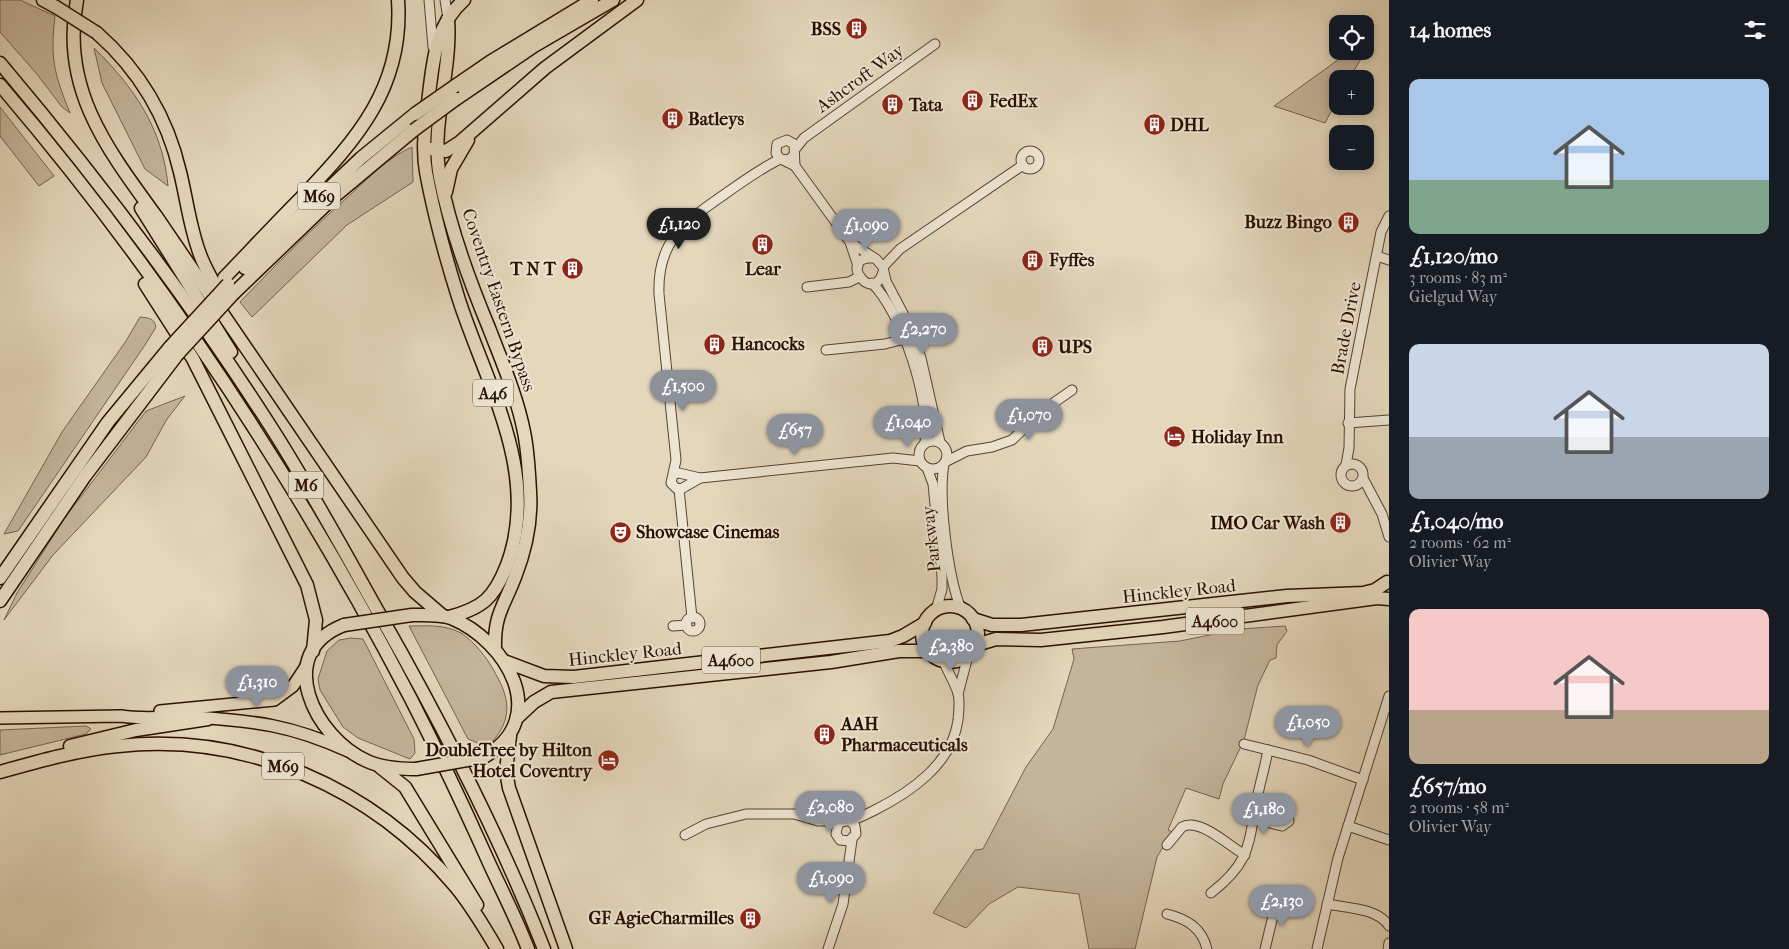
<!DOCTYPE html>
<html lang="en">
<head>
<meta charset="utf-8">
<style>
  :root { --surface:#171b24; --page:#20242c; --text:#f1f3f6; --muted:#9ea1a6; --accent:#8c9099 }
  body { margin:0; font-family:"IM FELL French Canon",serif; background:var(--page); color:var(--text); height:100vh; display:flex; flex-direction:column; font-size:19px; white-space:nowrap }
  * { box-sizing:border-box; margin:0 }
  p { font-size:16px; color:var(--muted) }
  .icon { flex:none; width:28px; height:28px; fill:none; stroke:currentColor; stroke-width:2; stroke-linecap:round; stroke-linejoin:round }
  .map { position:relative; flex:1; overflow:hidden }
  .sheet { display:flex; flex-direction:column; background:var(--surface); width:400px }
  .sheet>* { flex:none }
  .buttons { position:absolute; left:1329px; top:15px; display:grid; gap:10px }
  .buttons a { display:grid; place-items:center; width:45px; height:45px; border-radius:10px; background:var(--surface); box-shadow:0 2px 8px #0003; font-size:25px }
  .price { position:absolute; translate:-50% -42px; padding:0 11px; border-radius:18px; background:var(--accent); color:#fff; font-size:16px; line-height:32px; filter:drop-shadow(0 1px 2px #0008) }
  .price::after { content:''; position:absolute; left:50%; top:30px; width:15px; height:11px; margin-left:-8px; background:inherit; clip-path:polygon(0 0,100% 0,50% 100%) }
  .price.current { background:#222; color:#fff }
  ul { padding:0; list-style:none }
  li { display:grid; align-content:center; gap:10px; height:265px; padding:0 20px }
  li span { display:grid; place-items:center; height:155px; border-radius:10px; color:#555 }
  li>.icon { margin-inline-start:auto }
  span .icon { width:90px; height:90px; fill:#fffc; stroke-width:1 }
  li b { font-size:21px }
  h2 { display:flex; justify-content:space-between; align-items:center; height:60px; padding:0 20px; font-size:21px }
  main { display:flex; flex:1; min-height:0 }
  .map>svg:first-child { display:block }
</style>
</head>
<body>
<main>
<div class="map">
<svg width="1389" height="949" viewBox="0 0 1389 949">
  <rect width="100%" height="100%" fill="#e4d7bc"/>
  <filter id="stains"><feTurbulence type="fractalNoise" baseFrequency=".004" numOctaves="4"/><feColorMatrix values="0 0 0 0 .2 0 0 0 0 .09 0 0 0 0 .02 0 0 0 .5 -.17"/></filter>
  <radialGradient id="worn" r=".72"><stop offset=".6" stop-color="#630" stop-opacity="0"/><stop offset="1" stop-color="#630" stop-opacity=".3"/></radialGradient>
  <g fill="#c4b59c" stroke="#77624e">
    <path d="M 0,0 L 20,0 L 55,16 C 50,59 54,73 70,113 L 62,107 L 36,73 L 0,32 Z"/>
    <path d="M 1368,47 L 1349,79 L 1338,79 L 1337,100 L 1325,123 L 1274,106 L 1349,52 L 1365,51 L 1365,48 Z"/>
    <path d="M 94,48 C 134,87 163,129 168,186 L 145,169 L 102,83 Z"/>
    <path d="M 0,107 L 54,176 L 39,186 L 0,136 Z"/>
    <path d="M 412,147 L 413,182 L 347,225 L 252,317 L 240,302 C 276,264 312,229 351,194 C 369,177 389,157 412,147 Z"/>
    <path d="M 140,317 C 149,318 154,318 156,327 L 145,345 L 18,531 L 4,534 L 62,432 L 126,341 Z"/>
    <path d="M 185,396 L 167,419 L 146,457 L 53,555 L 4,620 L 17,593 L 64,519 L 146,411 Z"/>
    <path d="M 409,626 C 427,626 444,624 461,633 C 472,640 483,653 490,664 C 507,692 517,715 491,743 L 480,744 L 468,739 Z"/>
    <path d="M 1285,626 L 1287,631 L 1277,645 L 1276,658 L 1270,660 L 1258,685 L 1244,740 L 1223,784 L 1219,799 L 1186,788 L 1168,830 L 1172,832 L 1157,857 L 1135,949 L 1089,949 L 1079,894 L 1018,887 L 989,904 L 966,928 L 933,913 L 975,850 L 983,849 L 1026,767 L 1053,729 L 1074,659 L 1072,649 L 1180,641 L 1240,629 Z"/>
    <path d="M 351,638 L 363,639 L 414,739 L 415,753 L 410,759 L 358,738 L 343,727 L 320,690 L 318,679 L 327,651 L 339,640 Z"/>
    <path d="M 86,726 L 91,729 L 86,734 L 0,755 L 0,730 Z"/>
  </g>
  <g fill="none" stroke-linecap="round" stroke-linejoin="round">
    <defs>
      <g id="minor">
        <path d="M 429,0 L 433,47"/>
        <path d="M 445,0 L 448,18"/>
        <path d="M 796,148 L 804,138 L 935,44"/>
        <circle cx="1030" cy="160" r="9"/>
        <path d="M 794,155 L 789,160 L 780,159 L 776,153 L 777,144 L 787,140 L 794,144 L 795,166"/>
        <path d="M 783,160 L 795,166 L 850,242 L 858,266"/>
        <path d="M 850,242 L 876,259 L 883,267 L 886,281 L 907,321 L 921,358 L 940,442"/>
        <path d="M 1377,256 L 1389,260"/>
        <path d="M 872,258 C 837,257 873,306 883,272"/>
        <path d="M 883,267 L 900,249 L 1023,165"/>
        <path d="M 872,283 C 902,313 931,401 925,443"/>
        <path d="M 807,287 L 849,282 L 859,277"/>
        <path d="M 826,350 L 885,344 L 904,339"/>
        <path d="M 1348,423 L 1389,420"/>
        <circle cx="933" cy="455" r="14"/>
        <path d="M 947,461 L 967,451 L 992,447 L 1012,440 L 1042,411 L 1072,390"/>
        <circle cx="1352" cy="475" r="11"/>
        <path d="M 944,464 C 938,498 948,577 961,609"/>
        <path d="M 1346,465 L 1349,448 L 1350,389 L 1381,232 L 1389,216"/>
        <path d="M 927,468 L 933,484 L 942,576 L 942,589 L 936,610"/>
        <path d="M 675,474 L 679,473 L 700,478 L 893,458 L 920,461"/>
        <path d="M 700,478 L 681,489 L 676,488 L 671,483 L 676,460 L 659,294 C 657,240 685,222 725,194 C 743,181 760,169 780,159"/>
        <path d="M 1363,478 L 1382,514 L 1389,537"/>
        <path d="M 679,489 L 692,618"/>
        <circle cx="693" cy="624" r="7"/>
        <path d="M 673,626 L 687,625"/>
        <path d="M 958,694 L 968,656"/>
        <path d="M 1244,744 L 1308,760 L 1363,780"/>
        <path d="M 1254,819 L 1282,826 L 1289,821"/>
        <path d="M 850,821 L 855,826 L 856,834 L 849,841 L 840,840 L 836,834 L 838,824 C 844,820 847,822 852,820 C 859,818 867,814 873,811 C 911,792 952,764 958,720 C 959,711 960,701 958,693 C 954,682 948,672 944,662"/>
        <path d="M 1348,826 L 1389,840"/>
        <path d="M 685,835 L 706,824 L 746,814 L 794,814 L 818,821 L 843,821"/>
        <path d="M 1167,845 L 1182,827 C 1199,817 1229,846 1245,855"/>
        <path d="M 1211,893 C 1251,862 1248,845 1257,799 C 1260,783 1265,767 1268,750"/>
        <path d="M 1327,904 C 1347,908 1378,908 1389,926"/>
        <path d="M 1167,914 C 1187,919 1202,928 1207,949"/>
        <path d="M 828,949 L 843,904 L 852,840"/>
        <path d="M 1265,949 L 1273,916 L 1282,900"/>
        <path d="M 1317,949 L 1338,858 L 1389,696"/>
        <path d="M 1388,949 L 1389,943"/>
      </g>
      <g id="major">
        <path d="M 160,711 L 274,700 L 293,686 L 307,665"/>
        <path d="M 0,718 L 121,716 C 146,720 170,716 194,717 C 255,721 291,725 348,751"/>
      </g>
      <g id="highway">
        <path d="M 43,0 L 56,7"/>
        <path d="M 77,0 C 60,88 107,149 156,216 L 403,578 L 415,592 L 443,616"/>
        <path d="M 448,19 C 452,72 430,125 440,177 C 450,229 469,280 489,328 C 502,362 517,396 524,432 C 528,451 529,472 530,492 C 532,522 526,549 515,577 C 504,606 494,615 495,648"/>
        <path d="M 97,33 C 140,71 167,116 180,172 C 187,200 190,230 201,257 C 207,272 216,287 224,301"/>
        <path d="M 0,63 C 97,178 188,298 269,424 C 309,486 344,551 380,615 C 441,722 499,834 544,949"/>
        <path d="M 0,85 C 160,272 297,481 411,699 C 439,754 465,809 490,865 C 503,893 517,920 528,949"/>
        <path d="M 455,86 L 490,62 L 592,0"/>
        <path d="M 456,99 L 534,46 L 613,0"/>
        <path d="M 431,149 L 446,151 L 460,142 L 545,68 L 637,0"/>
        <path d="M 446,192 L 451,169 L 468,140"/>
        <path d="M 141,208 L 231,352"/>
        <path d="M 245,268 L 361,158 L 415,114"/>
        <path d="M 224,278 C 250,251 275,224 301,198 C 357,139 404,87 398,0"/>
        <path d="M 145,284 L 193,359 L 307,585 L 316,620 L 313,651"/>
        <path d="M 234,293 L 335,196 L 414,130"/>
        <path d="M 0,578 L 108,422 L 170,347"/>
        <path d="M 0,601 L 85,476 L 177,355"/>
        <circle cx="950" cy="634" r="28"/>
        <path d="M 412,615 C 424,615 440,614 451,618 C 507,641 552,718 484,757"/>
        <path d="M 449,617 C 483,608 494,598 507,565 C 541,474 487,386 459,300 C 446,259 434,215 426,172 C 421,144 427,114 430,86 C 434,53 438,23 464,0"/>
        <path d="M 973,619 L 992,625 L 1021,625 L 1287,596 L 1363,593 L 1375,590 L 1387,582"/>
        <path d="M 344,625 C 272,653 315,738 367,761 C 382,768 399,769 416,769"/>
        <path d="M 976,645 L 996,639 L 1041,640 L 1163,627 L 1377,598 L 1389,599"/>
        <path d="M 504,661 L 544,676 L 574,677 L 890,641 L 903,636 L 925,623"/>
        <path d="M 518,717 L 534,702 L 551,692 L 831,662 L 899,651 L 927,651"/>
        <path d="M 510,736 L 506,771 L 509,788 L 566,949"/>
        <path d="M 70,746 L 136,730 L 208,719"/>
        <path d="M 380,767 L 405,787 L 477,905"/>
        <path d="M 0,772 C 39,761 78,750 118,746 C 247,732 373,788 455,886 C 471,905 484,927 497,949"/>
      </g>
    </defs>
    <use href="#minor" stroke="#58412f" stroke-width="11"/>
    <use href="#major" stroke="#2a0f00" stroke-width="14"/>
    <use href="#highway" stroke="#2a0f00" stroke-width="15"/>
    <use href="#minor" stroke="#ede5d3" stroke-width="9"/>
    <use href="#major" stroke="#e4d7bc" stroke-width="11"/>
    <use href="#highway" stroke="#e4d7bc" stroke-width="12"/>
    <defs>
      <g id="highway-bridge">
        <path d="M 56,7 L 97,33"/>
        <path d="M 415,114 L 455,86"/>
        <path d="M 414,130 L 456,99"/>
        <path d="M 170,347 L 228,284"/>
        <path d="M 177,355 L 234,293"/>
        <path d="M 344,625 L 412,615"/>
        <path d="M 416,769 L 484,757"/>
      </g>
    </defs>
    <use href="#highway-bridge" stroke="#2a0f00" stroke-width="15" stroke-linecap="butt"/>
    <use href="#highway-bridge" stroke="#e4d7bc" stroke-width="12"/>
  </g>
  <defs>
    <symbol id="building-disc" viewBox="-11 -11 22 22"><circle r="9.5" fill="#8f2418" stroke="#ede5d3"/><path d="M-4-6H4V6H1V3H-1V6H-4ZM-2.5-4.3h1.7v1.8h-1.7ZM.8-4.3h1.7v1.8H.8ZM-2.5-1h1.7V.8h-1.7ZM.8-1h1.7V.8H.8Z" fill="#fff"/></symbol>
    <symbol id="hotel-disc" viewBox="-11 -11 22 22"><circle r="9.5" fill="#8f2418" stroke="#ede5d3"/><path d="M-6-4.5h1.5V1H6V5H4.5V3h-9V5H-6ZM-4 0a1.8 1.8 0 1 1 3.6 0ZM.5 0V-2.5h3Q6-2.5 6 0Z" fill="#fff"/></symbol>
    <symbol id="theatre-disc" viewBox="-11 -11 22 22"><circle r="9.5" fill="#8f2418" stroke="#ede5d3"/><path d="M-5-5.5Q0-4 5-5.5V0Q5 5 0 6Q-5 5-5 0ZM-3.3-2.5H-1v1.5H-3.3ZM1-2.5H3.3v1.5H1ZM-2.8 1Q0 5.5 2.8 1Z" fill="#fff"/></symbol>
  </defs>
  <g fill-rule="evenodd">
    <use href="#building-disc" x="844" y="16" width="25" height="25"/>
    <use href="#building-disc" x="960" y="88" width="25" height="25"/>
    <use href="#building-disc" x="880" y="92" width="25" height="25"/>
    <use href="#building-disc" x="660" y="106" width="25" height="25"/>
    <use href="#building-disc" x="1142" y="112" width="25" height="25"/>
    <use href="#building-disc" x="1336" y="210" width="25" height="25"/>
    <use href="#building-disc" x="750" y="232" width="25" height="25"/>
    <use href="#building-disc" x="1020" y="248" width="25" height="25"/>
    <use href="#building-disc" x="560" y="256" width="25" height="25"/>
    <use href="#building-disc" x="702" y="332" width="25" height="25"/>
    <use href="#building-disc" x="1030" y="334" width="25" height="25"/>
    <use href="#hotel-disc" x="1162" y="424" width="25" height="25"/>
    <use href="#building-disc" x="1328" y="510" width="25" height="25"/>
    <use href="#theatre-disc" x="608" y="520" width="25" height="25"/>
    <use href="#building-disc" x="812" y="722" width="25" height="25"/>
    <use href="#hotel-disc" x="596" y="748" width="25" height="25"/>
    <use href="#building-disc" x="738" y="906" width="25" height="25"/>
  </g>
  <g text-anchor="middle" stroke-width="4" stroke-linejoin="round" paint-order="stroke">
    <g fill="#ede5d3" stroke="#644f3f" stroke-width="1">
      <rect x="298" y="182.5" width="42" height="27" rx="4"/>
      <rect x="473" y="379.5" width="40" height="27" rx="4"/>
      <rect x="288.5" y="471.5" width="35" height="27" rx="4"/>
      <rect x="1186" y="607.5" width="58" height="27" rx="4"/>
      <rect x="702" y="646.5" width="58" height="27" rx="4"/>
      <rect x="262" y="752.5" width="42" height="27" rx="4"/>
    </g>
    <g font-size="16" font-weight="bold" fill="#2a0f00">
      <text x="319" y="202">M69</text>
      <text x="493" y="399">A46</text>
      <text x="306" y="491">M6</text>
      <text x="1215" y="627">A4600</text>
      <text x="731" y="666">A4600</text>
      <text x="283" y="772">M69</text>
    </g>
    <g font-size="18" font-weight="bold" fill="#2a0f00" stroke="#ede5d3" text-anchor="start">
      <text x="841" y="35" text-anchor="end">BSS</text>
      <text x="989" y="107">FedEx</text>
      <text x="909" y="111">Tata</text>
      <text x="688" y="125">Batleys</text>
      <text x="1170" y="131">DHL</text>
      <text x="1332" y="228" text-anchor="end">Buzz Bingo</text>
      <text x="1049" y="266">Fyffes</text>
      <text x="556" y="275" text-anchor="end">T N T</text>
      <text x="763" y="275" text-anchor="middle">Lear</text>
      <text x="731" y="350">Hancocks</text>
      <text x="1058" y="353">UPS</text>
      <text x="1191" y="443">Holiday Inn</text>
      <text x="1325" y="529" text-anchor="end">IMO Car Wash</text>
      <text x="636" y="538">Showcase Cinemas</text>
      <text x="841" y="730">AAH<tspan x="841" dy="21">Pharmaceuticals</tspan></text>
      <text x="592" y="756" text-anchor="end">DoubleTree by Hilton<tspan x="592" dy="21">Hotel Coventry</tspan></text>
      <text x="734" y="924" text-anchor="end">GF AgieCharmilles</text>
    </g>
    <g font-size="18" fill="#2a0f00" stroke="#ede5d3">
      <text transform="translate(860 78) rotate(-36)" y="6">Ashcroft Way</text>
      <text transform="translate(499 300) rotate(71)" y="6">Coventry Eastern Bypass</text>
      <text transform="translate(1346 328) rotate(-79)" y="6">Brade Drive</text>
      <text transform="translate(931 539) rotate(-96)" y="6">Parkway</text>
      <text transform="translate(1179 591) rotate(-6)" y="6">Hinckley Road</text>
      <text transform="translate(625 654) rotate(-6)" y="6">Hinckley Road</text>
    </g>
  </g>
  <rect width="100%" height="100%" filter="url(#stains)"/>
  <rect width="100%" height="100%" fill="url(#worn)"/>
</svg>
<div class="buttons">
<a><svg class="icon" aria-label="locate" viewBox="0 0 24 24"><circle cx="12" cy="12" r="6"/><path d="M12 2v4M12 18v4M2 12h4M18 12h4"/></svg></a>
<a>+</a>
<a>−</a>
</div>
<b class="price current" style="left:679px;top:250px">£1,120</b>
<b class="price" style="left:866px;top:251px">£1,090</b>
<b class="price" style="left:923px;top:355px">£2,270</b>
<b class="price" style="left:683px;top:412px">£1,500</b>
<b class="price" style="left:1029px;top:441px">£1,070</b>
<b class="price" style="left:908px;top:448px">£1,040</b>
<b class="price" style="left:795px;top:456px">£657</b>
<b class="price" style="left:951px;top:672px">£2,380</b>
<b class="price" style="left:257px;top:708px">£1,310</b>
<b class="price" style="left:1308px;top:748px">£1,050</b>
<b class="price" style="left:830px;top:833px">£2,080</b>
<b class="price" style="left:1264px;top:835px">£1,180</b>
<b class="price" style="left:831px;top:904px">£1,090</b>
<b class="price" style="left:1282px;top:927px">£2,130</b>
</div>
<section class="sheet">
<h2>14 homes<svg class="icon" aria-label="filters" viewBox="0 0 24 24"><path d="M4 7h16M4 17h16"/><circle cx="9" cy="7" r="2"/><circle cx="15" cy="17" r="2"/></svg></h2>
<ul>
<li><span style="background:linear-gradient(#a9c7e8 65%,#7fa58c 0)"><svg class="icon" aria-label="home" viewBox="0 0 24 24"><path d="M3 11l9-7 9 7M6 9v11h12V9"/></svg></span><div><b>£1,120/mo</b><p>3 rooms · 83 m²</p><p>Gielgud Way</p></div></li>
<li><span style="background:linear-gradient(#c9d6e8 60%,#9aa5b1 0)"><svg class="icon" aria-label="home" viewBox="0 0 24 24"><path d="M3 11l9-7 9 7M6 9v11h12V9"/></svg></span><div><b>£1,040/mo</b><p>2 rooms · 62 m²</p><p>Olivier Way</p></div></li>
<li><span style="background:linear-gradient(#f6c9c9 65%,#b9a48a 0)"><svg class="icon" aria-label="home" viewBox="0 0 24 24"><path d="M3 11l9-7 9 7M6 9v11h12V9"/></svg></span><div><b>£657/mo</b><p>2 rooms · 58 m²</p><p>Olivier Way</p></div></li>
</ul>
</section>
</main>
</body>
</html>
